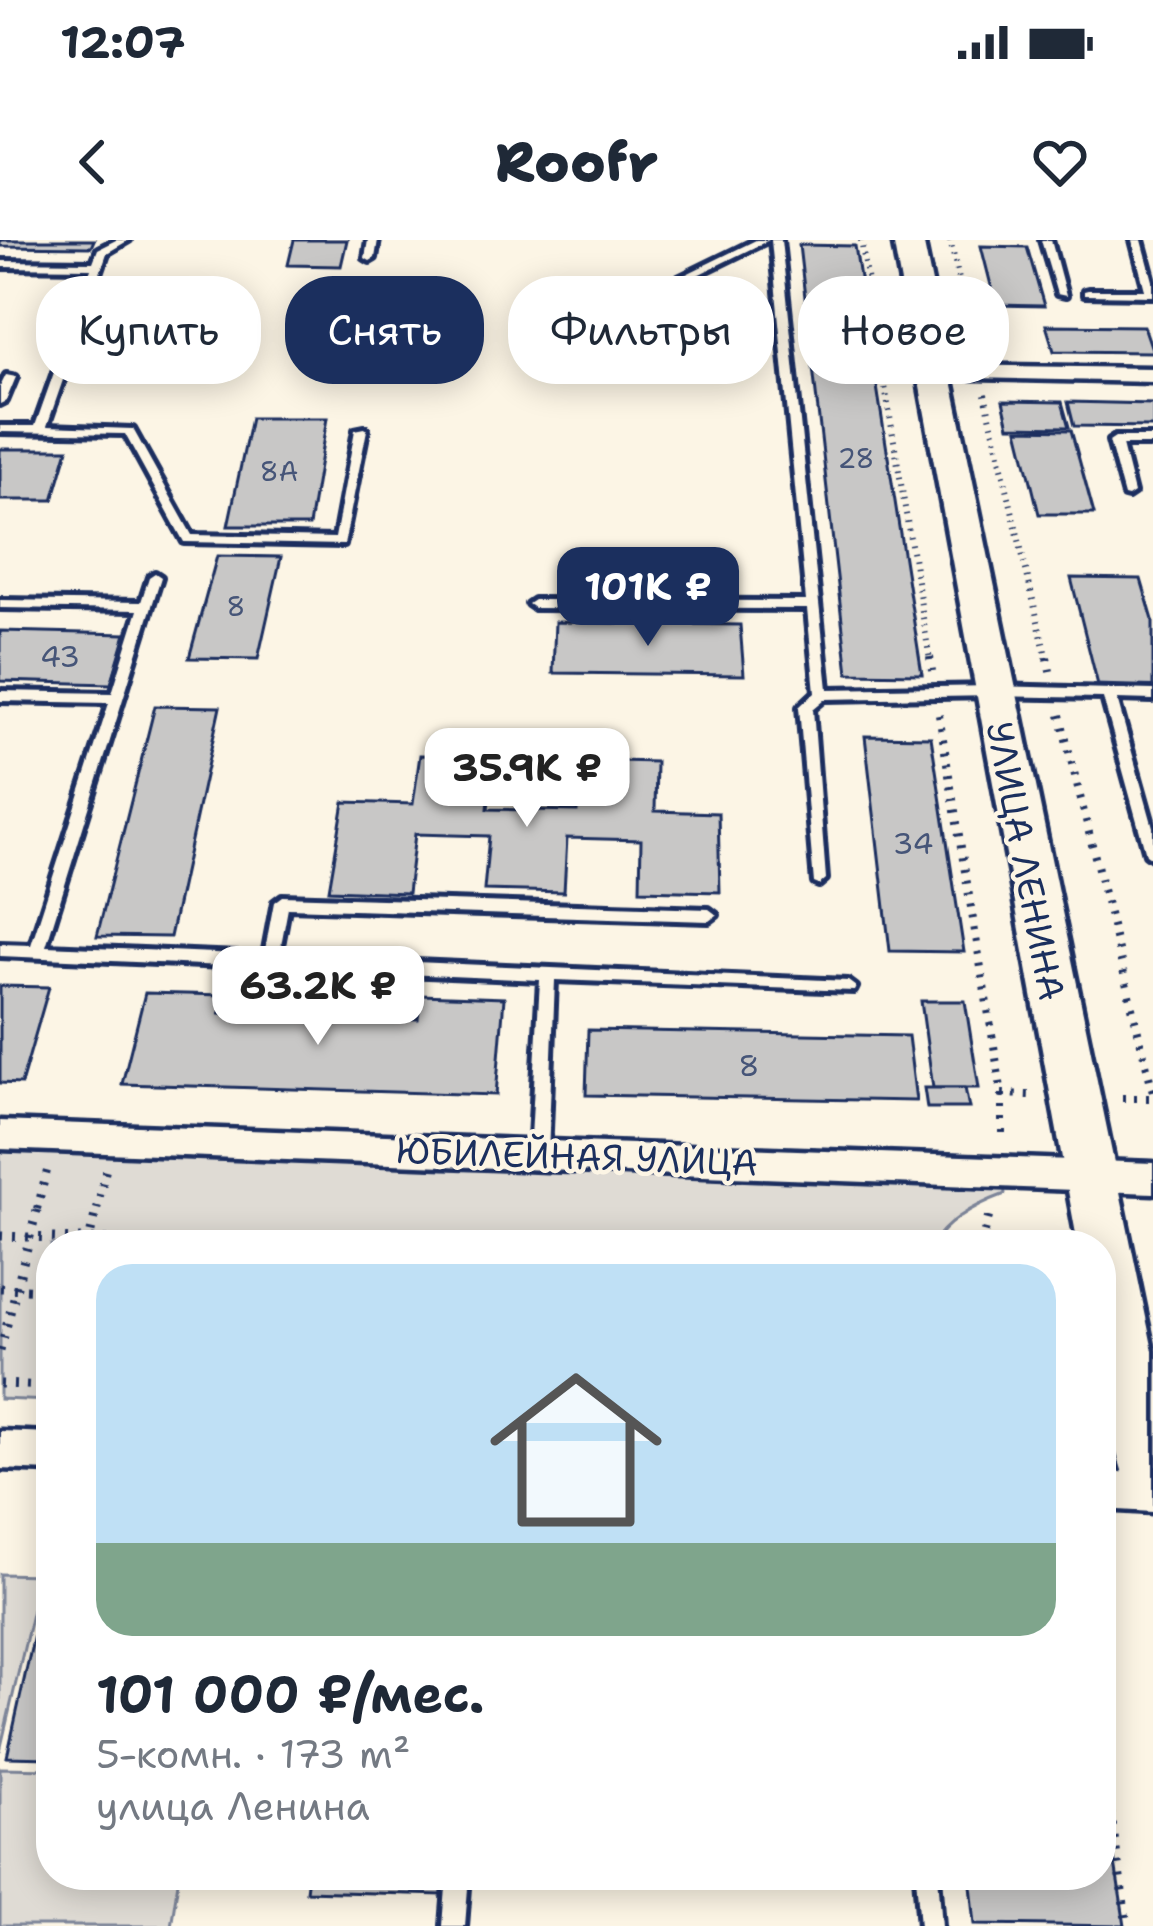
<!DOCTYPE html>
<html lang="ru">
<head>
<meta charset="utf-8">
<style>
  :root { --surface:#fff; --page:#f6f6f7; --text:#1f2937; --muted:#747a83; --line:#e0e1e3; --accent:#1b2f5e }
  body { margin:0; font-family:"Shantell Sans",sans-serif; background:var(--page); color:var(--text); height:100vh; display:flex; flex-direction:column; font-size:45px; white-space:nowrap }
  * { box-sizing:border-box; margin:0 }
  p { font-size:39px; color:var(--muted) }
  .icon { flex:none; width:66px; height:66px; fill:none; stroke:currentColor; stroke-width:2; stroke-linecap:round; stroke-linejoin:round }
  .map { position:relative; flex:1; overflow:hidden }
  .sheet { position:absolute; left:36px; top:990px; width:1080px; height:660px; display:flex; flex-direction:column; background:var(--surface); border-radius:48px; box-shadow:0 6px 30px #0003 }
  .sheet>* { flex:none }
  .top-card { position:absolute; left:36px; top:36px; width:1083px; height:108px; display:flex; gap:24px }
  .price { position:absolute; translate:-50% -102px; padding:0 27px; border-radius:24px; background:#fff; color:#222; font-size:39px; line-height:78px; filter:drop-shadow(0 3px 6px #0008) }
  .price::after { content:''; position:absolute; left:50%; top:72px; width:36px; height:27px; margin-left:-18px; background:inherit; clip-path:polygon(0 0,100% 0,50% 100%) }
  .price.selected { background:var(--accent); color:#fff }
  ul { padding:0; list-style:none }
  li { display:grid; align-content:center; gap:24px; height:636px; padding:0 60px }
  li+li { border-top:3px solid var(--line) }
  li span { display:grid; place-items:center; height:372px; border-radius:36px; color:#555 }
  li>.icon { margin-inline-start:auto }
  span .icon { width:216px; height:216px; fill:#fffc; stroke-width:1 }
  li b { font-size:51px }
  .pill { padding:0 42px; border-radius:48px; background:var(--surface); box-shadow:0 6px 30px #0003; font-size:42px; line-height:108px }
  .pill.selected { background:var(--accent); color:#fff }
  .status { display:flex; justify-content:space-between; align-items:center; height:84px; padding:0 60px; background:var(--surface); direction:ltr }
  .status svg { height:33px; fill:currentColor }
  header { display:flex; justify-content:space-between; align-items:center; height:156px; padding:0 60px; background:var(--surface); font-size:54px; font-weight:800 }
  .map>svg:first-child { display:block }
</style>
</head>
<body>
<div class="status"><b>12:07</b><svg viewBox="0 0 49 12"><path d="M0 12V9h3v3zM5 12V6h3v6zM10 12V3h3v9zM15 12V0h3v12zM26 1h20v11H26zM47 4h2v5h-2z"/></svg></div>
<header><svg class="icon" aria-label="back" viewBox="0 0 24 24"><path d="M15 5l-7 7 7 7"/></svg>Roofr<svg class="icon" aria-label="heart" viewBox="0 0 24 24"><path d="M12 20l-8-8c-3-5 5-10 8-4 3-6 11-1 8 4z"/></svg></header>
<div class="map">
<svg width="1153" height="1686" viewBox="0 0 1153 1686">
  <rect width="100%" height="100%" fill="#fcf5e5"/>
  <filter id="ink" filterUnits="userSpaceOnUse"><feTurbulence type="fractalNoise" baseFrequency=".00833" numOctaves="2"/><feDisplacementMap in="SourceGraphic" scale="24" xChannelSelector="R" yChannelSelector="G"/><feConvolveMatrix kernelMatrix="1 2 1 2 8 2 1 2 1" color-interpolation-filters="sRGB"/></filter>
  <g filter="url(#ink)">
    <g fill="#dfdbd4" stroke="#7d8599" stroke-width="3">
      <path d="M 0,908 L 1003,938 L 1005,954 C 978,964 947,979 932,1005 L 51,1005 L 51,1161 L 0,1159 Z"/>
      <path d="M 0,1334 L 41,1335 L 0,1511 Z"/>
      <path d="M 0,1528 L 51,1529 L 51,1635 L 179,1635 L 171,1686 L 0,1686 Z"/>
    </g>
    <g fill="#c8c7c6" stroke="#1b2f5e" stroke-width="3">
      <path d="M 0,0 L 94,0 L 91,7 L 0,6 Z"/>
      <path d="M 294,0 L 347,0 L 341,26 L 288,25 Z"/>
      <path d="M 799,5 L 855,6 L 922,434 L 848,433 Z"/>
      <path d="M 981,6 L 1027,7 L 1044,66 L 996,65 Z"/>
      <path d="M 149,42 L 195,42 L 169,138 L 119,137 Z"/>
      <path d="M 1046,85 L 1144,86 L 1153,112 L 1054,111 Z"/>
      <path d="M 1003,161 L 1062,162 L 1069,187 L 1009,186 Z"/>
      <path d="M 1068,162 L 1153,164 L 1153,187 L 1074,186 Z"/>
      <path d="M 251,178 L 327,178 L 309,286 L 228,286 Z"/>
      <path d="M 1018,189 L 1071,190 L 1094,274 L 1039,274 Z"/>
      <path d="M 0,209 L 68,209 L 53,260 L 0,260 Z"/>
      <path d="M 217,316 L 281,317 L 258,419 L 189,418 Z"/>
      <path d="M 1071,338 L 1141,339 L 1153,380 L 1153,450 L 1099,449 Z"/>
      <path d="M 555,382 L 740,385 L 744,435 L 553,433 Z"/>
      <path d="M 0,391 L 126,394 L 111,444 L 0,441 Z"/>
      <path d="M 155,466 L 220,467 L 170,697 L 97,696 Z"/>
      <path d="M 865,496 L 931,497 L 964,712 L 890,711 Z"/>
      <path d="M 420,515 L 494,517 L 488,569 L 577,571 L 580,520 L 656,522 L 655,571 L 718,573 L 720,652 L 640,650 L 641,600 L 567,598 L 564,652 L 484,650 L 489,596 L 415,594 L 408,653 L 329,650 L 344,562 L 413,564 Z"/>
      <path d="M 0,746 L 49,747 L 21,844 L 0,843 Z"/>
      <path d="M 145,753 L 224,755 L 220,773 L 418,779 L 421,755 L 504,758 L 496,855 L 122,844 Z"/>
      <path d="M 921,761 L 965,761 L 979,848 L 933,848 Z"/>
      <path d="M 588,790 L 908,796 L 916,861 L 586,855 Z"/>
      <path d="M 924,848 L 965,848 L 969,868 L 927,868 Z"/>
      <path d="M 36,1386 L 51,1386 L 51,1518 L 7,1517 Z"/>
      <path d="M 1101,1535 L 1125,1686 L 975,1684 L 970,1635 L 1101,1635 Z"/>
      <path d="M 308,1635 L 443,1635 L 442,1655 L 306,1651 Z"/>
    </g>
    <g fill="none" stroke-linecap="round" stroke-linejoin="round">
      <defs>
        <g id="lane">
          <path d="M 116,0 L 129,0 L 107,13 L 47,186 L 133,189 L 192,295 L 335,298 L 355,190 L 365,188 L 367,190 L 344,305 L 184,302 L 125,194 L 0,192 L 0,186 L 35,186 L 91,28 L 0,27 L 0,21 L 93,22 L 98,9 Z"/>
          <path d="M 368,0 L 378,0 L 375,18 L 370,21 L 365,18 Z"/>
          <path d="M 756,0 L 769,0 L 624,71 L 615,69 Z"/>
          <path d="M 771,0 L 781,0 L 828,449 L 993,446 L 1153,450 L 1153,460 L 1117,459 L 1153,587 L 1153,619 L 1146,614 L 1103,458 L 993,456 L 825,459 L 813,469 L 826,639 L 819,645 L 814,643 L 799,467 L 815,452 L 807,369 L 534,368 L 528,364 L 534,360 L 806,361 Z"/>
          <path d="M 1041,0 L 1051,0 L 1066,56 L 1057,54 Z"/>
          <path d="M 1132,0 L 1142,0 L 1153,41 L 1153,56 L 1084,55 L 1084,51 L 1088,50 L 1145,50 Z"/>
          <path d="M 6,135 L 16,137 L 6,161 L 0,164 L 0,147 Z"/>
          <path d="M 1153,197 L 1153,205 L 1122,205 L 1134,253 L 1128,257 L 1124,256 L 1109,201 L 1115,197 Z"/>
          <path d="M 155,333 L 161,337 L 46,706 L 264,715 L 274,662 L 282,656 L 709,669 L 717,675 L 709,681 L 288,668 L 279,716 L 848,741 L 856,747 L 854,751 L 555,740 L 548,915 L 545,920 L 539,922 L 533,920 L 530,915 L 540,740 L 0,716 L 0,704 L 31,705 L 109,463 L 0,461 L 0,451 L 112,453 L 138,370 L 0,368 L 0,360 L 141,362 L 149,337 Z"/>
          <path d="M 447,1635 L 469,1635 L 465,1686 L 443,1686 Z"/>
          <path d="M 916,1635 L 938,1635 L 942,1686 L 920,1686 Z"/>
        </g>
        <g id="street">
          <path d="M 936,125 L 1153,128 L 1153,142 L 928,137 L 925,132 Z"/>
          <path d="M 0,881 L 1153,923 L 1153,953 L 0,909 Z"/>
          <path d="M 0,1191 L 51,1193 L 51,1231 L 0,1229 Z"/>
          <path d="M 1101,1231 L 1153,1234 L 1153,1272 L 1101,1269 Z"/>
        </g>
        <path id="secondary" d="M 893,0 L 923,0 L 1153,1111 L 1153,1268 L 1133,1260 C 1099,1180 1101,1090 1101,1005 L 1078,1005 Z"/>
      </defs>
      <use href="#lane" stroke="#1b2f5e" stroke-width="10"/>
      <use href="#street" stroke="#1b2f5e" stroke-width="9"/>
      <use href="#secondary" stroke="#1b2f5e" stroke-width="9"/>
      <g stroke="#1b2f5e" stroke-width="6" stroke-dasharray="1.5 6" stroke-linecap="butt">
        <path d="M 861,0 L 930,420"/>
        <path d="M 950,0 L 975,110"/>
        <path d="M 985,154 L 1047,420"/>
      </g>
      <g stroke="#1b2f5e" stroke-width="8" stroke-dasharray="3 9" stroke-linecap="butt">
        <path d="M 930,417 L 932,431"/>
        <path d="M 1047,417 L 1050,431"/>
        <path d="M 939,475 L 1002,854 L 1029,855"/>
        <path d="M 1060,475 L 1153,852"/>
        <path d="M 1002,854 L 1002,900"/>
        <path d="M 1122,858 L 1153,858"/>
        <path d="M 37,969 L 48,927"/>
        <path d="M 97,969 L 106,930"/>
      </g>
      <g stroke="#1b2f5e" stroke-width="9" stroke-dasharray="3 10" stroke-linecap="butt">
        <path d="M 0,996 L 243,1005"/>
        <path d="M 88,1005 L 97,966"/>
        <path d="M 981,1005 L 991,968"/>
        <path d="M 0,1048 L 51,1050"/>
        <path d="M 0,1111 L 38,966"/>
        <path d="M 0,1144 L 51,1146"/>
        <path d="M 1101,1507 L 1127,1686"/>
      </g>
      <use href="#lane" fill="#fcf5e5" fill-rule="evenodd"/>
      <use href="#street" fill="#fcf5e5" fill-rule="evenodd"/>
      <use href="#secondary" fill="#fcf5e5" fill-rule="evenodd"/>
    </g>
  </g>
  <g text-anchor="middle" stroke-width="9" stroke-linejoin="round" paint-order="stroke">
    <g font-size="27" fill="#465578">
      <text x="856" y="228">28</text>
      <text x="279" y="241">8А</text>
      <text x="236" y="376">8</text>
    </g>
    <g font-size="30" fill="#465578">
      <text x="60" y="427">43</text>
      <text x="913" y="614">34</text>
      <text x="749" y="836">8</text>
    </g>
    <g font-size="36" fill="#1b2f5e" stroke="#fcf5e5">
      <text transform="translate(1026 621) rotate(79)" y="13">УЛИЦА ЛЕНИНА</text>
      <text transform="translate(577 916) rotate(2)" y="13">ЮБИЛЕЙНАЯ УЛИЦА</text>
    </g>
  </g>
</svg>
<b class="price selected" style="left:648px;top:409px">101K ₽</b>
<b class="price" style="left:527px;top:590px">35.9K ₽</b>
<b class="price" style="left:318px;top:808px">63.2K ₽</b>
<div class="top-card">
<a class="pill">Купить</a>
<a class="pill selected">Снять</a>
<a class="pill">Фильтры</a>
<a class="pill">Новое</a>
</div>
<section class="sheet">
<ul>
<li><span style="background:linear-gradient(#bfe0f5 75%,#7fa58c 0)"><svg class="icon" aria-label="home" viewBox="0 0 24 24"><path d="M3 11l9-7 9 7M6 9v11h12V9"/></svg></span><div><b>101 000 ₽/мес.</b><p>5-комн. · 173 m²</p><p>улица Ленина</p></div></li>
</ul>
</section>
</div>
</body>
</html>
